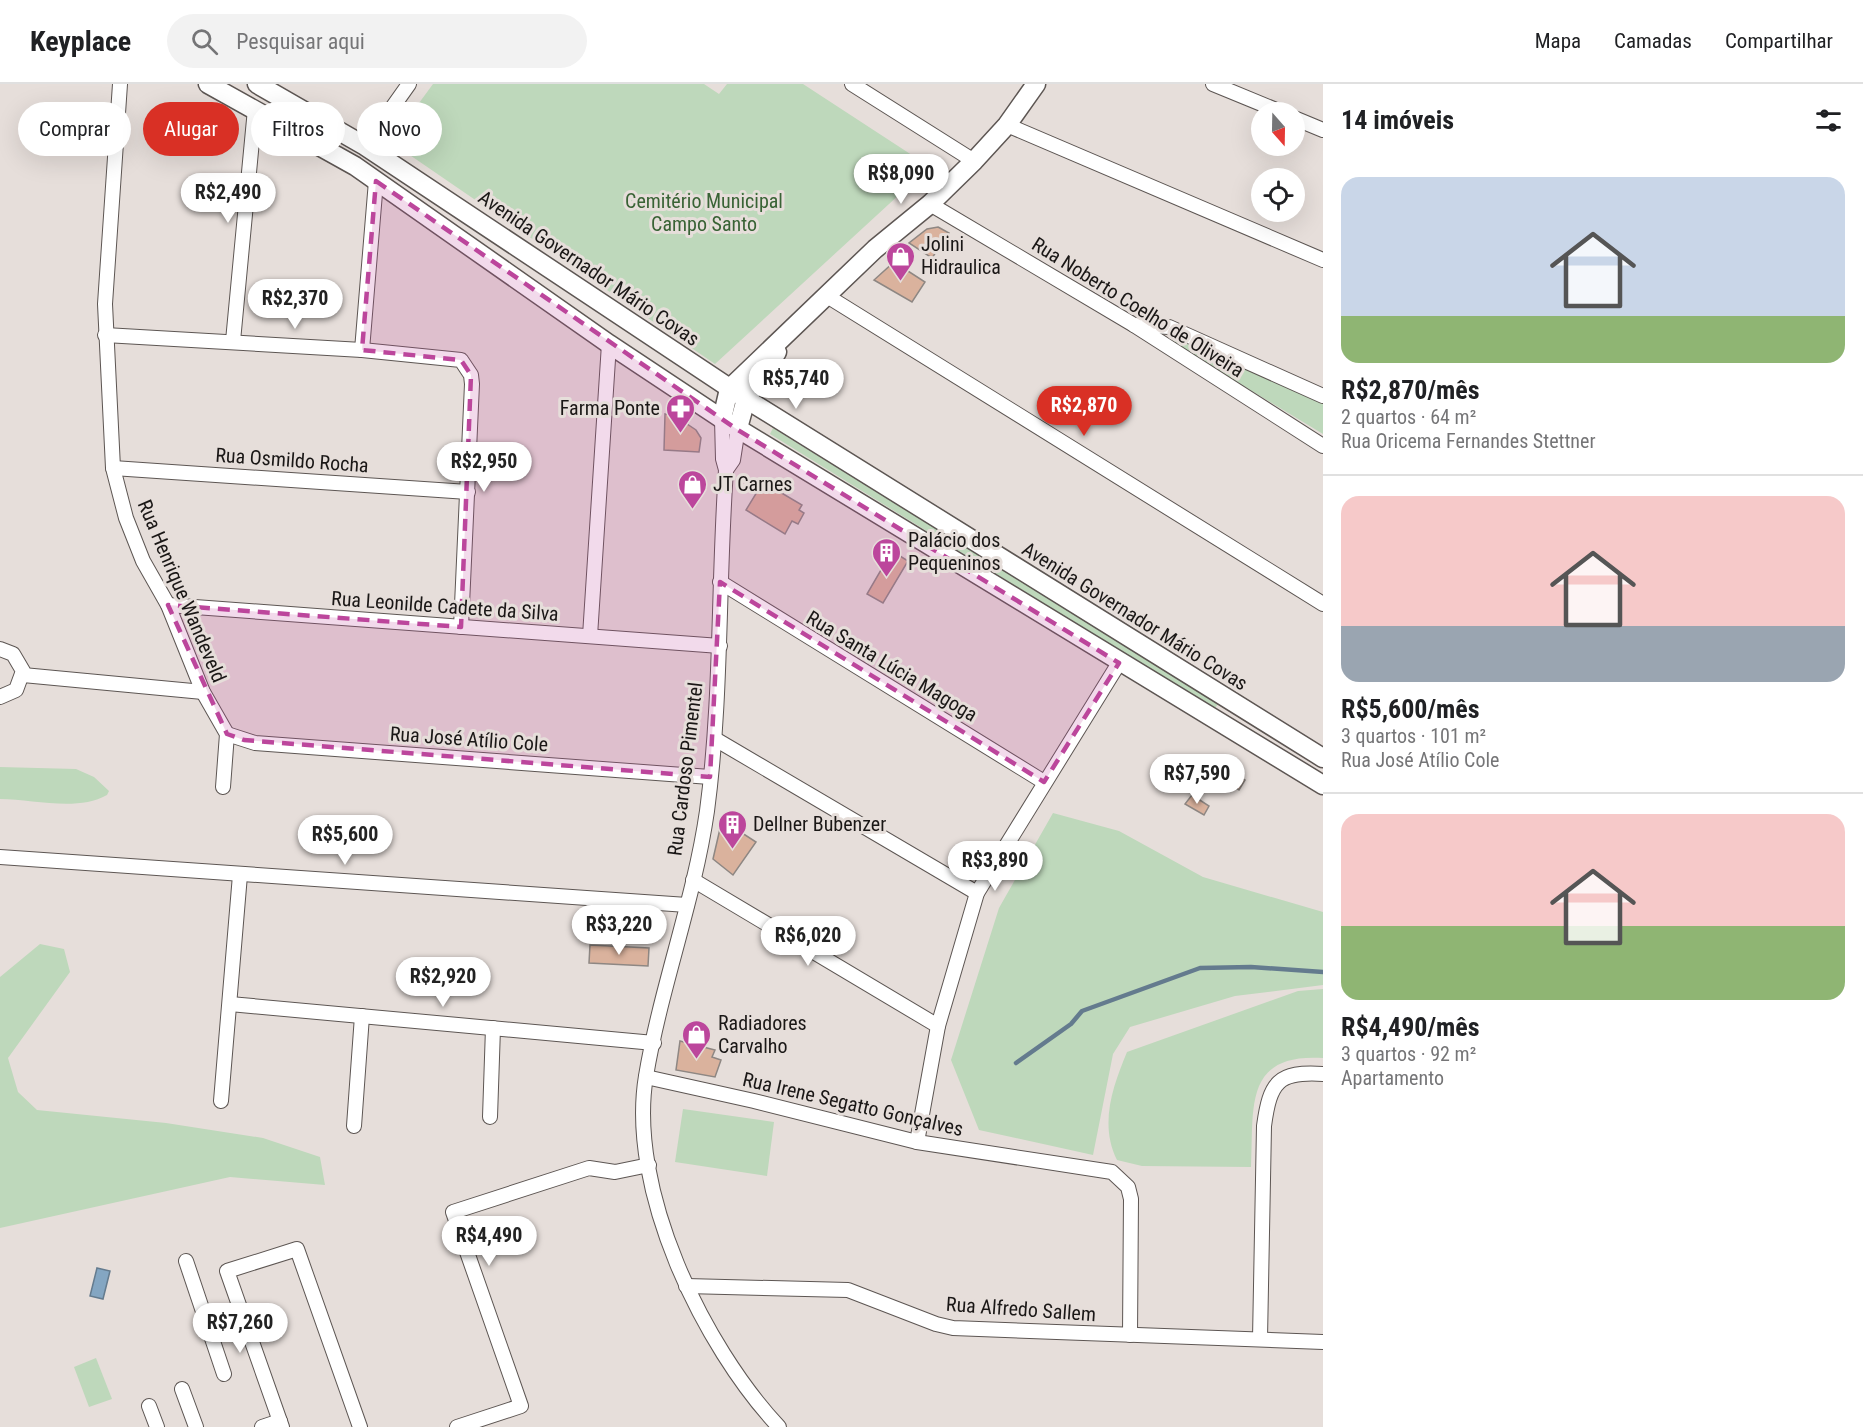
<!DOCTYPE html>
<html lang="pt">
<head>
<meta charset="utf-8">
<style>
  :root { --surface:#fff; --page:#f2f2f2; --text:#202124; --muted:#757577; --line:#e0e0e0; --accent:#d93025 }
  body { margin:0; font-family:"Roboto Condensed",sans-serif; background:var(--page); color:var(--text); height:100vh; display:flex; flex-direction:column; font-size:22px; white-space:nowrap }
  * { box-sizing:border-box; margin:0 }
  p { font-size:20px; color:var(--muted) }
  .icon { flex:none; width:33px; height:33px; fill:none; stroke:currentColor; stroke-width:2; stroke-linecap:round; stroke-linejoin:round }
  .map { position:relative; flex:1; overflow:hidden }
  .panel { display:flex; flex-direction:column; background:var(--surface); width:540px }
  .panel>* { flex:none }
  .banner { position:absolute; left:18px; top:18px; width:570px; height:54px; display:flex; gap:12px }
  .needle { width:39px; rotate:160deg }
  .tools { position:absolute; left:1251px; top:18px; display:grid; gap:12px }
  .tools a { display:grid; place-items:center; width:54px; height:54px; border-radius:50%; background:var(--surface); box-shadow:0 6px 24px #0002; font-size:30px }
  .price { position:absolute; translate:-50% -51px; padding:0 14px; border-radius:21px; background:#fff; color:#222; font-size:20px; line-height:39px; filter:drop-shadow(0 2px 3px #0008) }
  .price::after { content:''; position:absolute; left:50%; top:36px; width:18px; height:14px; margin-left:-9px; background:inherit; clip-path:polygon(0 0,100% 0,50% 100%) }
  .price.current { background:var(--accent); color:#fff }
  ul { padding:0; list-style:none }
  li { display:grid; align-content:center; gap:12px; height:318px; padding:0 18px }
  li+li { border-top:2px solid var(--line) }
  li span { display:grid; place-items:center; height:186px; border-radius:18px; color:#555 }
  li>.icon { margin-inline-start:auto }
  span .icon { width:108px; height:108px; fill:#fffc; stroke-width:1 }
  li b { font-size:26px }
  h2 { display:flex; justify-content:space-between; align-items:center; height:72px; padding:0 18px; font-size:26px }
  .pill { padding:0 21px; border-radius:27px; background:var(--surface); box-shadow:0 6px 24px #0002; font-size:21px; line-height:54px }
  .pill.current { background:var(--accent); color:#fff }
  header { display:flex; align-items:center; gap:36px; box-sizing:border-box; height:84px; padding:0 30px; background:var(--surface); border-bottom:2px solid var(--line) }
  header strong { font-size:28px }
  nav { display:flex; gap:33px; margin-inline-start:auto; font-size:21px }
  .search { width:420px; height:54px; background:var(--page); display:flex; align-items:center; gap:15px; box-sizing:border-box; padding:0 21px; border-radius:33px; color:var(--muted); font-size:22px }
  main { display:flex; flex:1; min-height:0 }
  .map>svg:first-child { display:block }
</style>
</head>
<body>
<header>
<strong>Keyplace</strong>
<div class="search"><svg class="icon" aria-label="search" viewBox="0 0 24 24"><circle cx="10" cy="10" r="6"/><path d="M15 15l6 6"/></svg>Pesquisar aqui</div>
<nav><a>Mapa</a><a>Camadas</a><a>Compartilhar</a></nav>
</header>
<main>
<div class="map">
<svg width="1323" height="1343" viewBox="0 0 1323 1343">
  <rect width="100%" height="100%" fill="#e6deda"/>
  <g fill="#bed8bb">
    <path d="M 433,0 L 704,0 L 719,10 L 727,0 L 803,0 L 921,77 L 926,86 L 715,280 L 401,65 L 397,49 Z"/>
    <path d="M 1176,249 L 1323,319 L 1323,350 L 1171,258 L 1170,252 Z"/>
    <path d="M 773,344 L 1219,619 L 1214,625 L 770,350 Z"/>
    <path d="M 0,683 L 76,685 L 94,693 L 109,707 L 107,711 C 77,728 33,715 0,715 Z"/>
    <path d="M 1053,729 L 1119,747 L 1203,793 L 1323,828 L 1323,901 L 1235,912 L 1130,943 L 1113,970 L 1093,1071 L 979,1046 L 951,976 L 999,824 Z"/>
    <path d="M 40,860 L 64,865 L 70,888 L 8,974 L 18,1008 L 37,1026 L 166,1039 L 263,1054 L 320,1073 L 325,1101 L 230,1093 L 0,1144 L 0,893 Z"/>
    <path d="M 1323,905 L 1323,974 C 1243,969 1254,1024 1251,1083 L 1142,1082 L 1117,1076 C 1099,1040 1113,1002 1127,968 L 1298,907 Z"/>
    <path d="M 683,1025 L 774,1038 L 767,1092 L 675,1078 Z"/>
    <path d="M 96,1274 L 112,1315 L 89,1323 L 74,1283 Z"/>
  </g>
  <path fill="#84a6c2" stroke="#647b8e" stroke-width="1.5" d="M 97,1184 L 110,1187 L 103,1215 L 90,1212 Z"/>
  <g fill="none" stroke-linecap="round" stroke-linejoin="round">
    <path stroke="#647b8e" stroke-width="4.5" d="M 1016,979 L 1071,940 L 1082,927 L 1200,884 L 1251,883 L 1323,888"/>
  </g>
  <g fill="#dab29d" stroke="#8e8783" stroke-width="1.5">
    <path d="M 938,143 L 949,149 L 932,174 L 909,159 L 927,145 Z"/>
    <path d="M 894,178 L 925,198 L 912,218 L 874,196 Z"/>
    <path d="M 665,330 L 675,332 L 696,346 L 701,354 L 699,368 L 664,366 Z"/>
    <path d="M 763,398 L 802,421 L 799,426 L 804,429 L 798,440 L 792,437 L 785,450 L 746,426 Z"/>
    <path d="M 892,467 L 908,477 L 883,519 L 867,510 Z"/>
    <path d="M 1236,692 L 1245,696 L 1239,706 L 1228,698 Z"/>
    <path d="M 1192,711 L 1209,722 L 1204,731 L 1185,720 Z"/>
    <path d="M 722,736 L 756,758 L 733,791 L 713,775 Z"/>
    <path d="M 590,861 L 649,864 L 648,882 L 589,879 Z"/>
    <path d="M 680,957 L 715,966 L 712,973 L 721,976 L 715,993 L 676,986 Z"/>
  </g>
  <g fill="none" stroke-linecap="round" stroke-linejoin="round">
    <defs>
      <g id="street">
        <path d="M 120,0 L 105,220 L 113,384 L 126,434 L 143,477 L 168,521 L 203,608 L 227,650 L 223,703"/>
        <path d="M 852,0 L 974,77"/>
        <path d="M 1213,0 L 1281,28"/>
        <path d="M 1294,34 L 1323,46"/>
        <path d="M 1007,41 L 1323,176"/>
        <path d="M 365,62 L 409,0"/>
        <path d="M 930,120 L 1134,241 L 1323,362"/>
        <path d="M 827,212 L 1323,520"/>
        <path d="M 1134,241 L 1169,243 L 1323,312"/>
        <path d="M 105,251 L 362,266 L 461,276 L 471,291 L 472,300 L 461,543"/>
        <path d="M 233,257 L 255,25"/>
        <path d="M 362,266 L 376,97"/>
        <path d="M 722,335 L 723,375 L 726,386 C 718,500 722,614 707,727 C 694,817 661,902 646,992 C 627,1105 703,1262 779,1343"/>
        <path d="M 113,384 L 468,408"/>
        <path d="M 726,386 L 733,376 L 738,344"/>
        <path d="M 720,498 L 1044,698"/>
        <path d="M 168,521 L 720,562"/>
        <path d="M 590,552 L 609,260"/>
        <path d="M 0,565 L 13,570 L 23,587 L 16,606 L 0,613"/>
        <path d="M 23,591 L 203,608"/>
        <path d="M 227,650 L 255,659 L 710,693"/>
        <path d="M 715,655 L 977,809"/>
        <path d="M 0,773 L 687,821"/>
        <path d="M 693,796 L 938,942"/>
        <path d="M 230,920 L 654,959"/>
        <path d="M 646,993 L 754,1017 L 917,1058 L 1112,1088 L 1128,1103 L 1131,1115 L 1130,1251"/>
        <path d="M 221,1017 L 240,791"/>
        <path d="M 490,1033 L 493,944"/>
        <path d="M 354,1042 L 362,932"/>
        <path d="M 917,1058 L 938,942 L 977,809 L 1119,579"/>
        <path d="M 186,1177 L 224,1290"/>
        <path d="M 686,1202 L 848,1206 L 936,1240 L 953,1244 L 1323,1258"/>
        <path d="M 211,1252 L 246,1241"/>
        <path d="M 1260,1255 L 1264,1042 C 1270,998 1278,987 1323,990"/>
        <path d="M 182,1305 L 196,1343"/>
        <path d="M 149,1322 L 157,1343"/>
        <path d="M 262,1343 L 280,1337"/>
        <path d="M 282,1343 L 227,1187 L 297,1165 L 360,1343"/>
        <path d="M 457,1343 L 521,1322 L 453,1128 L 589,1084 L 615,1088 L 649,1081"/>
      </g>
      <g id="secondary">
        <path d="M 208,0 L 355,82 L 609,260 L 722,335 L 1323,701"/>
        <path d="M 257,0 L 365,62 L 746,315 L 1323,674"/>
        <path d="M 722,335 L 729,305 L 875,165 L 930,120 L 974,77 L 1007,41 L 1036,0"/>
        <path d="M 738,344 L 746,315 L 777,268"/>
      </g>
    </defs>
    <use href="#street" stroke="#5d5653" stroke-width="16"/>
    <use href="#secondary" stroke="#5d5653" stroke-width="21"/>
    <use href="#street" stroke="#fff" stroke-width="14"/>
    <use href="#secondary" stroke="#fff" stroke-width="18"/>
  </g>
  <path fill="#bc469c" fill-opacity="0.2" stroke="#bc469c" stroke-width="4.5" stroke-dasharray="12 8" stroke-linejoin="round" d="M 376,97 L 738,346 L 1119,579 L 1044,698 L 720,498 L 710,693 L 244,656 L 227,650 L 168,521 L 461,543 L 471,291 L 461,276 L 362,266 Z"/>
  <defs>
    <symbol id="shop-pin" viewBox="-11 -11 22 30"><path d="M0 17L-7.5 6A9.5 9.5 0 1 1 7.5 6Z" fill="#bc469c" stroke="#e6deda"/><path d="M-5-2.5h2.3a2.7 3.5 0 0 1 5.4 0H5L5.5 6h-11ZM-1.5-2.5h3a1.5 2.3 0 0 0-3 0Z" fill="#fff"/></symbol>
    <symbol id="pharmacy-pin" viewBox="-11 -11 22 30"><path d="M0 17L-7.5 6A9.5 9.5 0 1 1 7.5 6Z" fill="#bc469c" stroke="#e6deda"/><path d="M-2-6h4v4h4v4h-4v4h-4v-4h-4v-4h4Z" fill="#fff"/></symbol>
    <symbol id="building-pin" viewBox="-11 -11 22 30"><path d="M0 17L-7.5 6A9.5 9.5 0 1 1 7.5 6Z" fill="#bc469c" stroke="#e6deda"/><path d="M-4-6H4V6H1V3H-1V6H-4ZM-2.5-4.3h1.7v1.8h-1.7ZM.8-4.3h1.7v1.8H.8ZM-2.5-1h1.7V.8h-1.7ZM.8-1h1.7V.8H.8Z" fill="#fff"/></symbol>
  </defs>
  <g fill-rule="evenodd">
    <use href="#shop-pin" x="884" y="156" width="33" height="45"/>
    <use href="#pharmacy-pin" x="664" y="308" width="33" height="45"/>
    <use href="#shop-pin" x="676" y="384" width="33" height="45"/>
    <use href="#building-pin" x="870" y="452" width="33" height="45"/>
    <use href="#building-pin" x="716" y="724" width="33" height="45"/>
    <use href="#shop-pin" x="680" y="934" width="33" height="45"/>
  </g>
  <g text-anchor="middle" stroke-width="6" stroke-linejoin="round" paint-order="stroke">
    <g font-size="20" fill="#396335" stroke="#e6deda">
      <text x="704" y="124">Cemitério Municipal<tspan x="704" dy="23">Campo Santo</tspan></text>
    </g>
    <g font-size="20" fill="#1a1716" stroke="#e6deda" text-anchor="start">
      <text x="921" y="167">Jolini<tspan x="921" dy="23">Hidraulica</tspan></text>
      <text x="660" y="331" text-anchor="end">Farma Ponte</text>
      <text x="713" y="407">JT Carnes</text>
      <text x="908" y="463">Palácio dos<tspan x="908" dy="23">Pequeninos</tspan></text>
      <text x="753" y="747">Dellner Bubenzer</text>
      <text x="718" y="946">Radiadores<tspan x="718" dy="23">Carvalho</tspan></text>
    </g>
    <g font-size="20" fill="#1a1716" stroke="#e6deda">
      <text transform="translate(589 184) rotate(34)" y="7">Avenida Governador Mário Covas</text>
      <text transform="translate(1138 223) rotate(32)" y="7">Rua Noberto Coelho de Oliveira</text>
      <text transform="translate(292 376) rotate(4)" y="7">Rua Osmildo Rocha</text>
      <text transform="translate(182 507) rotate(67)" y="7">Rua Henrique Wandeveld</text>
      <text transform="translate(445 522) rotate(4)" y="7">Rua Leonilde Cadete da Silva</text>
      <text transform="translate(1135 532) rotate(32)" y="7">Avenida Governador Mário Covas</text>
      <text transform="translate(892 582) rotate(31)" y="7">Rua Santa Lúcia Magoga</text>
      <text transform="translate(469 655) rotate(4)" y="7">Rua José Atílio Cole</text>
      <text transform="translate(685 685) rotate(-83)" y="7">Rua Cardoso Pimentel</text>
      <text transform="translate(853 1020) rotate(13)" y="7">Rua Irene Segatto Gonçalves</text>
      <text transform="translate(1021 1225) rotate(4)" y="7">Rua Alfredo Sallem</text>
    </g>
  </g>
</svg>
<div class="tools">
<a><svg class="needle" viewBox="-14 -14 28 28"><path d="M0-13l5 13h-10z" fill="#e53935"/><path d="M0 13l5-13h-10z" fill="#757577"/></svg></a>
<a><svg class="icon" aria-label="locate" viewBox="0 0 24 24"><circle cx="12" cy="12" r="6"/><path d="M12 2v4M12 18v4M2 12h4M18 12h4"/></svg></a>
</div>
<b class="price" style="left:901px;top:121px">R$8,090</b>
<b class="price" style="left:228px;top:140px">R$2,490</b>
<b class="price" style="left:295px;top:246px">R$2,370</b>
<b class="price" style="left:796px;top:326px">R$5,740</b>
<b class="price current" style="left:1084px;top:353px">R$2,870</b>
<b class="price" style="left:484px;top:409px">R$2,950</b>
<b class="price" style="left:1197px;top:721px">R$7,590</b>
<b class="price" style="left:345px;top:782px">R$5,600</b>
<b class="price" style="left:995px;top:808px">R$3,890</b>
<b class="price" style="left:619px;top:872px">R$3,220</b>
<b class="price" style="left:808px;top:883px">R$6,020</b>
<b class="price" style="left:443px;top:924px">R$2,920</b>
<b class="price" style="left:489px;top:1183px">R$4,490</b>
<b class="price" style="left:240px;top:1270px">R$7,260</b>
<div class="banner">
<a class="pill">Comprar</a>
<a class="pill current">Alugar</a>
<a class="pill">Filtros</a>
<a class="pill">Novo</a>
</div>
</div>
<section class="panel">
<h2>14 imóveis<svg class="icon" aria-label="filters" viewBox="0 0 24 24"><path d="M4 7h16M4 17h16"/><circle cx="9" cy="7" r="2"/><circle cx="15" cy="17" r="2"/></svg></h2>
<ul>
<li><span style="background:linear-gradient(#c9d6e8 75%,#8fb573 0)"><svg class="icon" aria-label="home" viewBox="0 0 24 24"><path d="M3 11l9-7 9 7M6 9v11h12V9"/></svg></span><div><b>R$2,870/mês</b><p>2 quartos · 64 m²</p><p>Rua Oricema Fernandes Stettner</p></div></li>
<li><span style="background:linear-gradient(#f6c9c9 70%,#9aa5b1 0)"><svg class="icon" aria-label="home" viewBox="0 0 24 24"><path d="M3 11l9-7 9 7M6 9v11h12V9"/></svg></span><div><b>R$5,600/mês</b><p>3 quartos · 101 m²</p><p>Rua José Atílio Cole</p></div></li>
<li><span style="background:linear-gradient(#f6c9c9 60%,#8fb573 0)"><svg class="icon" aria-label="home" viewBox="0 0 24 24"><path d="M3 11l9-7 9 7M6 9v11h12V9"/></svg></span><div><b>R$4,490/mês</b><p>3 quartos · 92 m²</p><p>Apartamento</p></div></li>
</ul>
</section>
</main>
</body>
</html>
